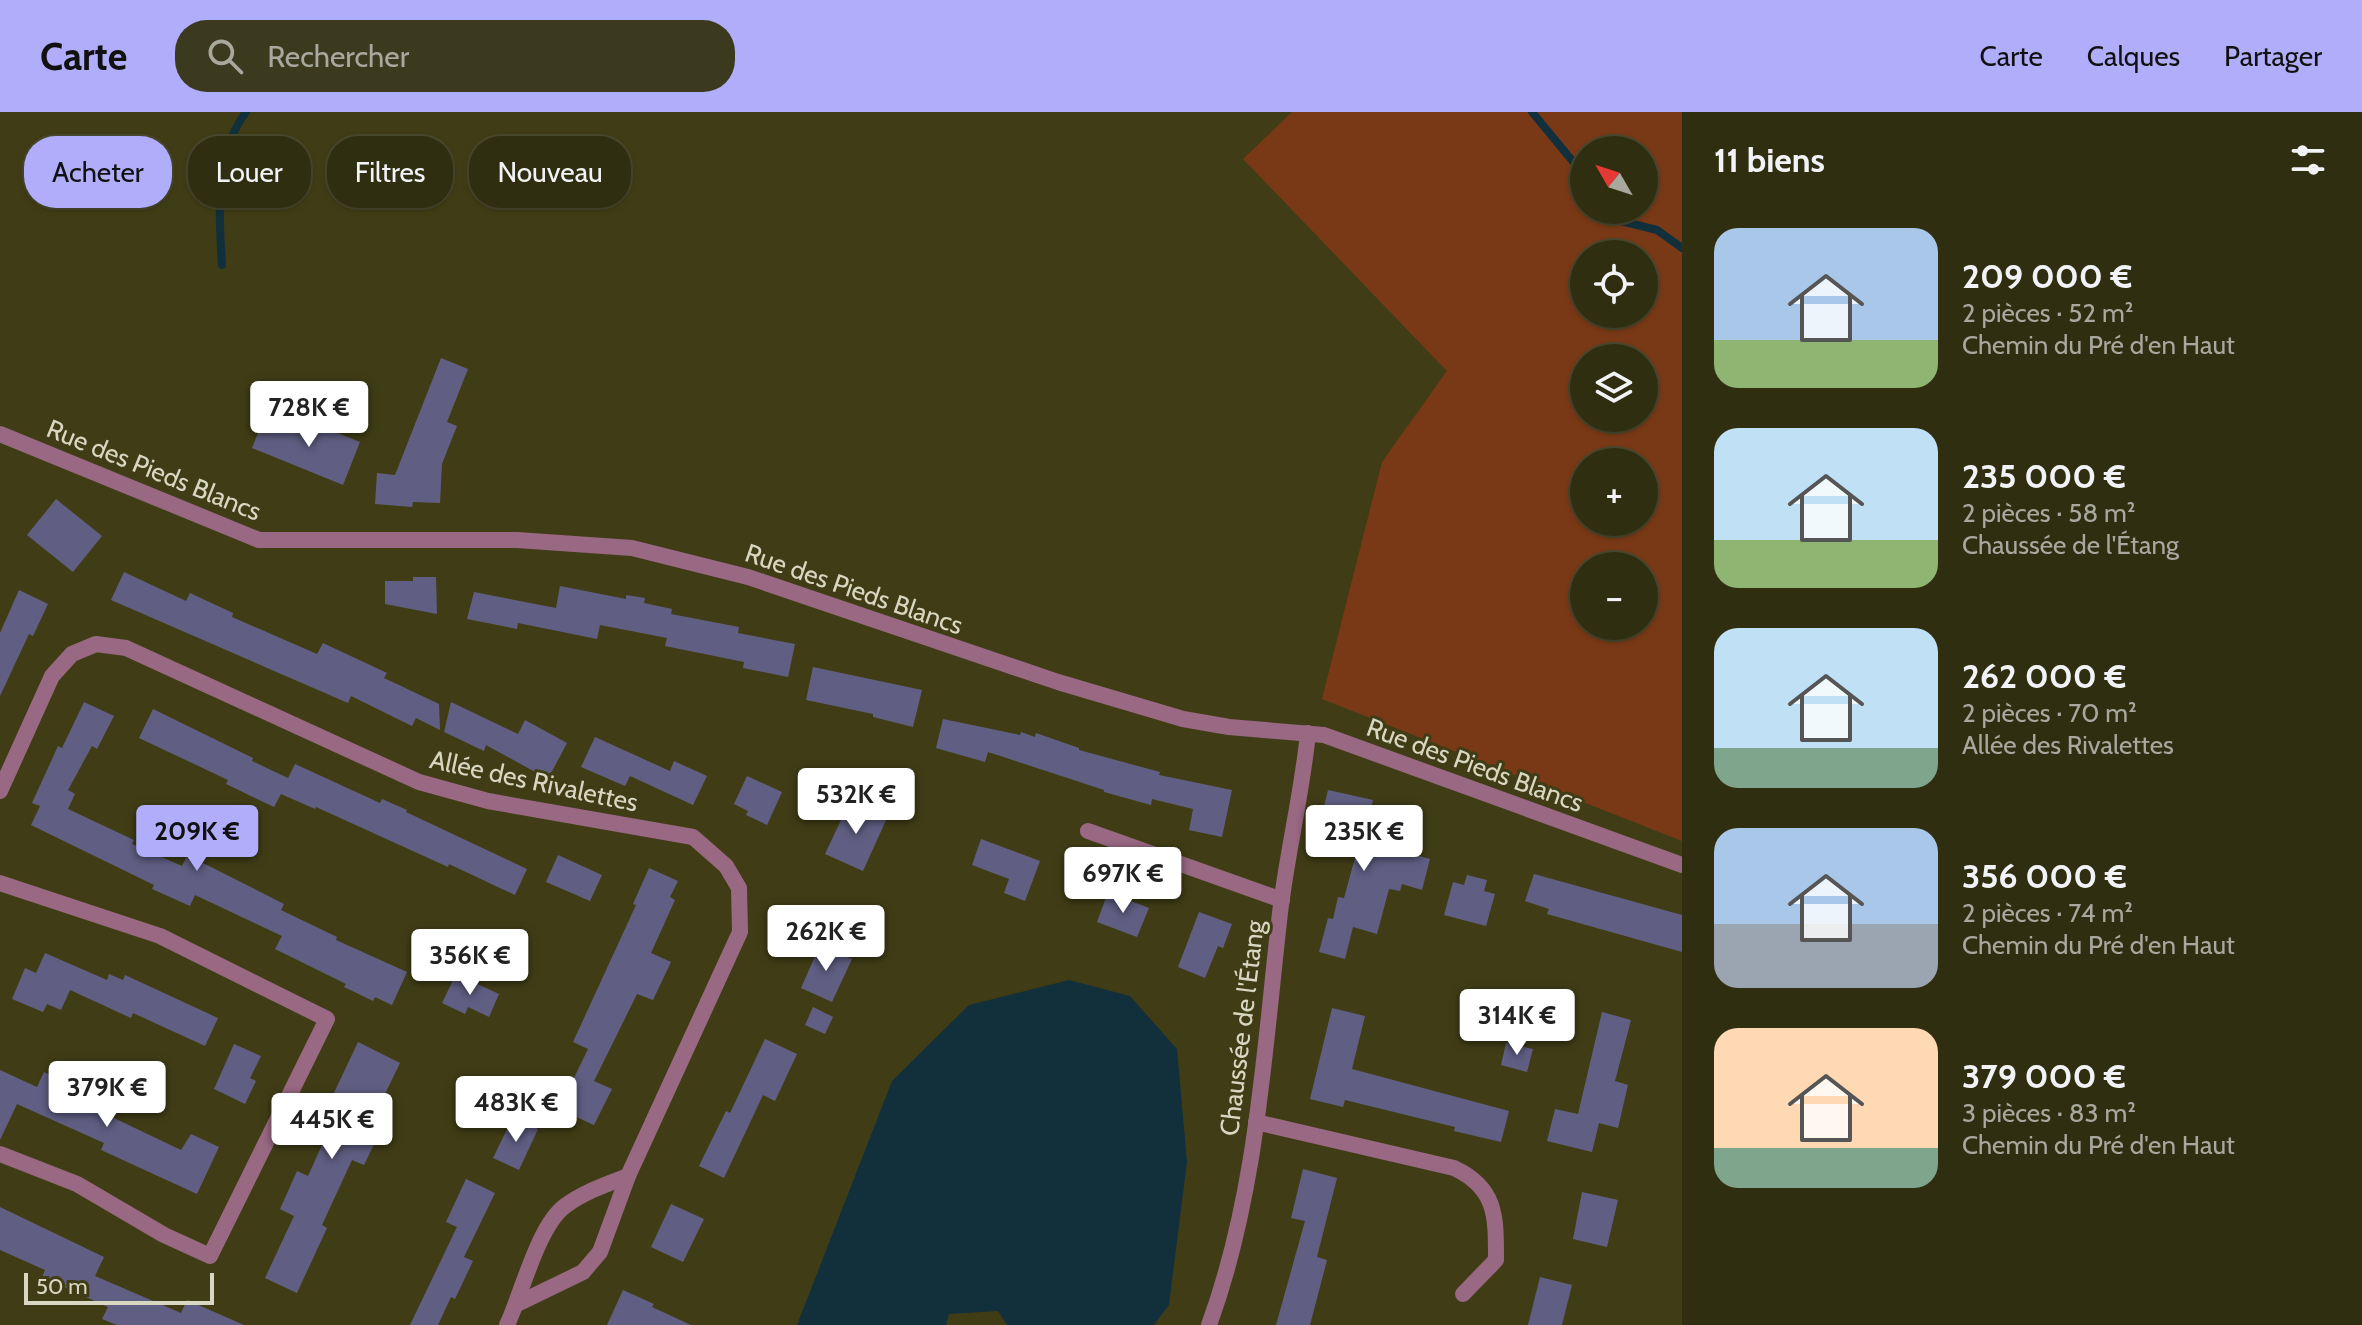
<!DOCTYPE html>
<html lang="fr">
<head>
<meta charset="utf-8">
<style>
  :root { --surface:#302e10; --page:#3c3a1e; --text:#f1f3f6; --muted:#a8a89f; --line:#4b4a30; --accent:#b0adfa }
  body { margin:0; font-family:Cabin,sans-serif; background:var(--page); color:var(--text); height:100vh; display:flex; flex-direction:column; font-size:30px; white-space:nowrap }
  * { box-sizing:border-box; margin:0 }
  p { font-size:26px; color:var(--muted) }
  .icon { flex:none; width:44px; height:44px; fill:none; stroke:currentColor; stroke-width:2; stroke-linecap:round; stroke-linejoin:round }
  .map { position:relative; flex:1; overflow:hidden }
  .panel { display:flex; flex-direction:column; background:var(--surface); width:680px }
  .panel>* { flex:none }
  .banner { position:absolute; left:24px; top:24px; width:760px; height:72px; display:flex; gap:16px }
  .needle { width:52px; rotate:309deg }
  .buttons { position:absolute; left:1570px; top:24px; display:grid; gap:16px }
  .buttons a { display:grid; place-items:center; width:88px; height:88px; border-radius:50%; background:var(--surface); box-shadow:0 2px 6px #0004,0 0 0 2px var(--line); font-size:40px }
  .scale { position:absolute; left:24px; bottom:20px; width:190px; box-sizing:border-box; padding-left:8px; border:4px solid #d8d7c2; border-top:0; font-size:22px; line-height:28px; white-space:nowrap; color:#d8d7c2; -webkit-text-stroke:6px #403d16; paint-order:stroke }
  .price { position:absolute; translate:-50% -68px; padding:0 18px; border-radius:8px; background:#fff; color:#222; font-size:26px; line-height:52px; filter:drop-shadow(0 2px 4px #0008) }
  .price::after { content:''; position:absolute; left:50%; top:48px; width:24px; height:18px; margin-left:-12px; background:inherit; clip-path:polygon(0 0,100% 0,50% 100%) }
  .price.selected { background:var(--accent); color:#111 }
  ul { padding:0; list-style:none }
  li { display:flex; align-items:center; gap:24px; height:200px; padding:0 32px }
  li span { display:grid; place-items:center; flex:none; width:224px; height:160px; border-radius:24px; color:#555 }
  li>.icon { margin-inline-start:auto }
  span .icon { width:96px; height:96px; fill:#fffc; stroke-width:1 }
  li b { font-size:34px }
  h2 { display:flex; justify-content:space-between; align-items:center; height:96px; padding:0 32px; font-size:34px }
  .pill { padding:0 28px; border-radius:32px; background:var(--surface); box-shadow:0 2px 6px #0004,0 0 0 2px var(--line); font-size:28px; line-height:72px }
  .pill.selected { background:var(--accent); color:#111 }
  header { display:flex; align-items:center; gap:48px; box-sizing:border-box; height:112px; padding:0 40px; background:var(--accent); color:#111 }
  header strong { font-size:38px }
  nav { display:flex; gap:44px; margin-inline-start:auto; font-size:28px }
  .search { width:560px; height:72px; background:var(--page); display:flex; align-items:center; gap:20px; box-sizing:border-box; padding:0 28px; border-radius:32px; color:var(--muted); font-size:30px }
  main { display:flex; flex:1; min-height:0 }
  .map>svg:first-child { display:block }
</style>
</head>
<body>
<header>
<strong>Carte</strong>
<div class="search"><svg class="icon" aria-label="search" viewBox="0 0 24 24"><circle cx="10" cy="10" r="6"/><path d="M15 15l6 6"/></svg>Rechercher</div>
<nav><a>Carte</a><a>Calques</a><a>Partager</a></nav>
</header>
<main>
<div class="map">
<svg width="1682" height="1213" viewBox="0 0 1682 1213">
  <rect width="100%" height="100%" fill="#403d16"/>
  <path fill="#793917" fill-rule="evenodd" d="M 1292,0 L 1682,0 L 1682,729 L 1322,587 L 1382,350 L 1447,259 L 1243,47 ZM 1584,38 L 1644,38 L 1644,98 L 1584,98 ZM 1584,142 L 1644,142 L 1644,202 L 1584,202 ZM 1584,246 L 1644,246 L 1644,306 L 1584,306 ZM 1584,350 L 1644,350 L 1644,410 L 1584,410 ZM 1584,454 L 1644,454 L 1644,514 L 1584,514 Z"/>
  <path fill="#12303b" d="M 1069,868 L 1130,884 L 1177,937 L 1187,1050 L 1169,1193 L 1154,1213 L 1007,1213 L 998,1199 L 949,1202 L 946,1213 L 797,1213 L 892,969 L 969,893 Z"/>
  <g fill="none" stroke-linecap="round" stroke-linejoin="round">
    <g stroke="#12303b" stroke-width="8">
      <path d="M 1532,0 L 1584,63"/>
      <path d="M 1612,98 L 1621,109 L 1657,118 L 1682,136"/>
      <path d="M 222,153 C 219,101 213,45 246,0"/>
    </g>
  </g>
  <g fill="#605f83">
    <path d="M 441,246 L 468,257 L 447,310 L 457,314 L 442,352 L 440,391 L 413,390 L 412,395 L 375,392 L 377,361 L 395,363 Z"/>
    <path d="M 264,306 L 310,324 L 315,312 L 360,330 L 343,373 L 252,336 Z"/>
    <path d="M 56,387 L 102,424 L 73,460 L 27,423 Z"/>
    <path d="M 124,460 L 186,489 L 190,481 L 233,501 L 232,505 L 317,542 L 323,531 L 387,561 L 384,566 L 439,592 L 440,618 L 416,606 L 412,614 L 351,584 L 348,591 L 111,488 Z"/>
    <path d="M 413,465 L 436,465 L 437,502 L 385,492 L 385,469 L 413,469 Z"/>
    <path d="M 560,474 L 626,487 L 626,483 L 645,486 L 644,491 L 672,497 L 671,502 L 739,515 L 738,521 L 795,532 L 788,565 L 743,556 L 744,550 L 665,534 L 667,526 L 600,513 L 597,527 L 518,511 L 517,517 L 467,507 L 474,480 L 556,496 Z"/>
    <path d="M 19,478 L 48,492 L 33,524 L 29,522 L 0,584 L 0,521 Z"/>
    <path d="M 813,555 L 922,578 L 913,615 L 873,605 L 873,602 L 806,588 Z"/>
    <path d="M 84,590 L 114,604 L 97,637 L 92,634 L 68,678 L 75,682 L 68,697 L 134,728 L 132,732 L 182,754 L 187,744 L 209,754 L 284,792 L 281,798 L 337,825 L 336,828 L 407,860 L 392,893 L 375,885 L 373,889 L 344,875 L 346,872 L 275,837 L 282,824 L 195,783 L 190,794 L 152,777 L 154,773 L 31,713 L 40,694 L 32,691 L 58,634 L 62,636 Z"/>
    <path d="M 451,590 L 518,622 L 525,608 L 567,631 L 548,667 L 486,633 L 484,639 L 444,620 Z"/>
    <path d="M 153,597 L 253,646 L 252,649 L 288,666 L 295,652 L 380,691 L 382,687 L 407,698 L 406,700 L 527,757 L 515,783 L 449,752 L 448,755 L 316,695 L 315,697 L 281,682 L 274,695 L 226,672 L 228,668 L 139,626 Z"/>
    <path d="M 943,607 L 1020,623 L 1021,620 L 1035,625 L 1036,621 L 1079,636 L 1079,638 L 1160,660 L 1159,663 L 1232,678 L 1222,725 L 1189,718 L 1193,697 L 1152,687 L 1151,693 L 1104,680 L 1104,678 L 988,640 L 985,650 L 936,636 Z"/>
    <path d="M 595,625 L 670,659 L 674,649 L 707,664 L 693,693 L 630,664 L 625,674 L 581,655 Z"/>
    <path d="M 747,664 L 782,680 L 767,713 L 746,703 L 748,699 L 734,692 Z"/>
    <path d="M 1328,678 L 1373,688 L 1363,728 L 1430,747 L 1422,778 L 1402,772 L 1400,779 L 1389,777 L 1377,822 L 1353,815 L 1345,847 L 1319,840 L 1328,806 L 1333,807 L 1338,785 L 1344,786 L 1359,731 L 1318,719 Z"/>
    <path d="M 850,689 L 887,706 L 863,759 L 825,742 Z"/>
    <path d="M 981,727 L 1040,749 L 1025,789 L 1004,781 L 1009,767 L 972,753 Z"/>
    <path d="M 558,743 L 602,763 L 590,789 L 546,770 Z"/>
    <path d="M 649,756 L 678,769 L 670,785 L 675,788 L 651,841 L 671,850 L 653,888 L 637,882 L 594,969 L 612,977 L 594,1013 L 559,997 L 588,937 L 573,930 L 636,793 L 633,792 Z"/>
    <path d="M 1534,762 L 1682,803 L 1682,840 L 1547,802 L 1549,797 L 1525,789 Z"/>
    <path d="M 1467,763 L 1487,768 L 1484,779 L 1495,782 L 1486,814 L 1444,803 L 1453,770 L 1464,773 Z"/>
    <path d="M 1108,780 L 1149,796 L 1137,825 L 1097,810 Z"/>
    <path d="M 1199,800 L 1232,812 L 1223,836 L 1218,834 L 1205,866 L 1178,855 Z"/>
    <path d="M 820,833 L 852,847 L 832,890 L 801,876 Z"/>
    <path d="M 45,841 L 107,868 L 109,862 L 123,868 L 125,863 L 218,906 L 205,934 L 133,901 L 131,906 L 70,878 L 61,898 L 47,892 L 43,900 L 12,887 L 25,856 L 36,861 Z"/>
    <path d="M 456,862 L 499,882 L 489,905 L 468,895 L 465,902 L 442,891 Z"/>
    <path d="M 813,895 L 833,905 L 825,922 L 805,913 Z"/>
    <path d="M 1332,896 L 1365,904 L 1352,957 L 1509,999 L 1501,1030 L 1454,1019 L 1455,1015 L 1345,988 L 1343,995 L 1310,987 Z"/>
    <path d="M 1602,900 L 1631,908 L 1615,969 L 1628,973 L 1618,1016 L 1599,1011 L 1592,1040 L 1547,1029 L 1555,997 L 1578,1002 Z"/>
    <path d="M 765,927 L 797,942 L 775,989 L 763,983 L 724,1066 L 699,1054 L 726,999 L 730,1001 Z"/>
    <path d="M 358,930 L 400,951 L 370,1013 L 381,1018 L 364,1053 L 352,1048 L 322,1113 L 327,1116 L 297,1181 L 265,1166 L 294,1104 L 280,1097 L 297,1059 L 308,1064 L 326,1024 L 316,1019 Z"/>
    <path d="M 1506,931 L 1533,937 L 1527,960 L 1501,953 Z"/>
    <path d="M 234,932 L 261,944 L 250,966 L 256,969 L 245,992 L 214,977 Z"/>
    <path d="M 0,958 L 37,975 L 44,960 L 100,984 L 95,997 L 181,1038 L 191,1022 L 219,1035 L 197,1082 L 101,1038 L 104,1031 L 17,992 L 0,1028 Z"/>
    <path d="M 513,1005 L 538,1017 L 519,1058 L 493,1046 Z"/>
    <path d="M 1303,1057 L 1337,1066 L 1317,1145 L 1327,1148 L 1310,1213 L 1276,1213 L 1305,1109 L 1291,1106 Z"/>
    <path d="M 466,1067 L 495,1081 L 464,1145 L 473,1149 L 455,1187 L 451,1185 L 438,1213 L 410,1213 L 457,1115 L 446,1110 Z"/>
    <path d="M 1582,1080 L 1618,1088 L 1607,1135 L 1573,1127 Z"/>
    <path d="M 671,1092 L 704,1107 L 683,1150 L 651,1135 Z"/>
    <path d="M 0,1095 L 104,1145 L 95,1164 L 181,1201 L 187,1188 L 244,1213 L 117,1213 L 102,1207 L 108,1195 L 42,1165 L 45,1158 L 0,1138 Z"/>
    <path d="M 1540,1165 L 1572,1173 L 1562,1213 L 1528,1213 Z"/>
    <path d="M 623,1178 L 654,1192 L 652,1195 L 691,1213 L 607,1213 Z"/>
  </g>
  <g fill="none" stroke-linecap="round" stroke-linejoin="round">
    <g stroke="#996883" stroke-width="16">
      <path d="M 0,322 L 259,428 L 517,428 L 632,436 L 748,465 L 1058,570 L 1183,607 L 1229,615 L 1324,623 L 1682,753"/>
      <path d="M 0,679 L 52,564 L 72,542 L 96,532 L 126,536 L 419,670 L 488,689 L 693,725 L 726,754 L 739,776 L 740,820 L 628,1064 L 600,1140 L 583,1160 L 517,1192"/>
      <path d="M 1088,719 L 1282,788"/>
      <path d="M 0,771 L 160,824 L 327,907 L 210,1144 L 164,1123 L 77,1072 L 0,1042"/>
      <path d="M 1256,1010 L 1454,1056 C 1497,1076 1496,1105 1496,1148 L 1463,1182"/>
      <path d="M 507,1213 C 522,1181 538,1114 565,1094 C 584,1080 607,1072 628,1064"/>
      <path d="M 1209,1213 C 1257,1082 1264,939 1280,801 C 1287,741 1302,682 1308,621"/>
    </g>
  </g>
  <g text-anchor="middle" stroke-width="6" stroke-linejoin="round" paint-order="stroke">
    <g font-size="26" fill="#d8d7c2" stroke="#403d16">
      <text transform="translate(154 358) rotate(22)" y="9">Rue des Pieds Blancs</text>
      <text transform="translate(854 477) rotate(19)" y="9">Rue des Pieds Blancs</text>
      <text transform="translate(1475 653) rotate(20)" y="9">Rue des Pieds Blancs</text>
      <text transform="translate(534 669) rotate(12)" y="9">Allée des Rivalettes</text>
      <text transform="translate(1242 916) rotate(-83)" y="9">Chaussée de l'Étang</text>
    </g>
  </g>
</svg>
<div class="buttons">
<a><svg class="needle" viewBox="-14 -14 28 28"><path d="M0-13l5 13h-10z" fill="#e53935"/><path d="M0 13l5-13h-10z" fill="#a8a89f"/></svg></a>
<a><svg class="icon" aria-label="locate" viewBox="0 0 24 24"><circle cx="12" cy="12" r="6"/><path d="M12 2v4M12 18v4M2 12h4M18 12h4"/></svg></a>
<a><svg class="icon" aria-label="layers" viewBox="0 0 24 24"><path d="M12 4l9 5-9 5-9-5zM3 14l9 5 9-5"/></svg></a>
<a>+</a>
<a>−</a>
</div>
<div class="scale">50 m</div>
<b class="price" style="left:309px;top:337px">728K €</b>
<b class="price" style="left:856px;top:724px">532K €</b>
<b class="price selected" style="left:197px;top:761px">209K €</b>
<b class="price" style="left:1364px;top:761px">235K €</b>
<b class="price" style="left:1123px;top:803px">697K €</b>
<b class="price" style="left:826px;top:861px">262K €</b>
<b class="price" style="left:470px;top:885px">356K €</b>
<b class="price" style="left:1517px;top:945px">314K €</b>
<b class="price" style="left:107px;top:1017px">379K €</b>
<b class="price" style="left:516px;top:1032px">483K €</b>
<b class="price" style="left:332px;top:1049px">445K €</b>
<div class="banner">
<a class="pill selected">Acheter</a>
<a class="pill">Louer</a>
<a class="pill">Filtres</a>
<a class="pill">Nouveau</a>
</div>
</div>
<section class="panel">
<h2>11 biens<svg class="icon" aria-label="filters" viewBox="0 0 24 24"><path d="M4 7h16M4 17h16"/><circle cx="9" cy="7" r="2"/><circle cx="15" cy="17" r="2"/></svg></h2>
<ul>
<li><span style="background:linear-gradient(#a9c7e8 70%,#8fb573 0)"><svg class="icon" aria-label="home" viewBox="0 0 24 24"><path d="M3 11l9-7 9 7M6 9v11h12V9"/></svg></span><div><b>209 000 €</b><p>2 pièces · 52 m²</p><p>Chemin du Pré d'en Haut</p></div></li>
<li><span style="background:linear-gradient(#bfe0f5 70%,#8fb573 0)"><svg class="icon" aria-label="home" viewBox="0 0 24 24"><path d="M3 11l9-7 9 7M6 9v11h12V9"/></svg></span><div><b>235 000 €</b><p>2 pièces · 58 m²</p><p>Chaussée de l'Étang</p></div></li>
<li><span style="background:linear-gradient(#bfe0f5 75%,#7fa58c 0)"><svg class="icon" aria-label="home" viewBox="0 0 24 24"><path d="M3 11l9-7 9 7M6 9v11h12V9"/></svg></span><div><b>262 000 €</b><p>2 pièces · 70 m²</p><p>Allée des Rivalettes</p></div></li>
<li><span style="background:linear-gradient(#a9c7e8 60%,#9aa5b1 0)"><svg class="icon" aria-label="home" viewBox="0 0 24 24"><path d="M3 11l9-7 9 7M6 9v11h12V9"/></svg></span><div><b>356 000 €</b><p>2 pièces · 74 m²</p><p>Chemin du Pré d'en Haut</p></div></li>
<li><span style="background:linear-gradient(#ffd9b3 75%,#7fa58c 0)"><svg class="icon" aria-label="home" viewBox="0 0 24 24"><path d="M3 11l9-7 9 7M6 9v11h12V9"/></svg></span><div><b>379 000 €</b><p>3 pièces · 83 m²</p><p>Chemin du Pré d'en Haut</p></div></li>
</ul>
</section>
</main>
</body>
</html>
